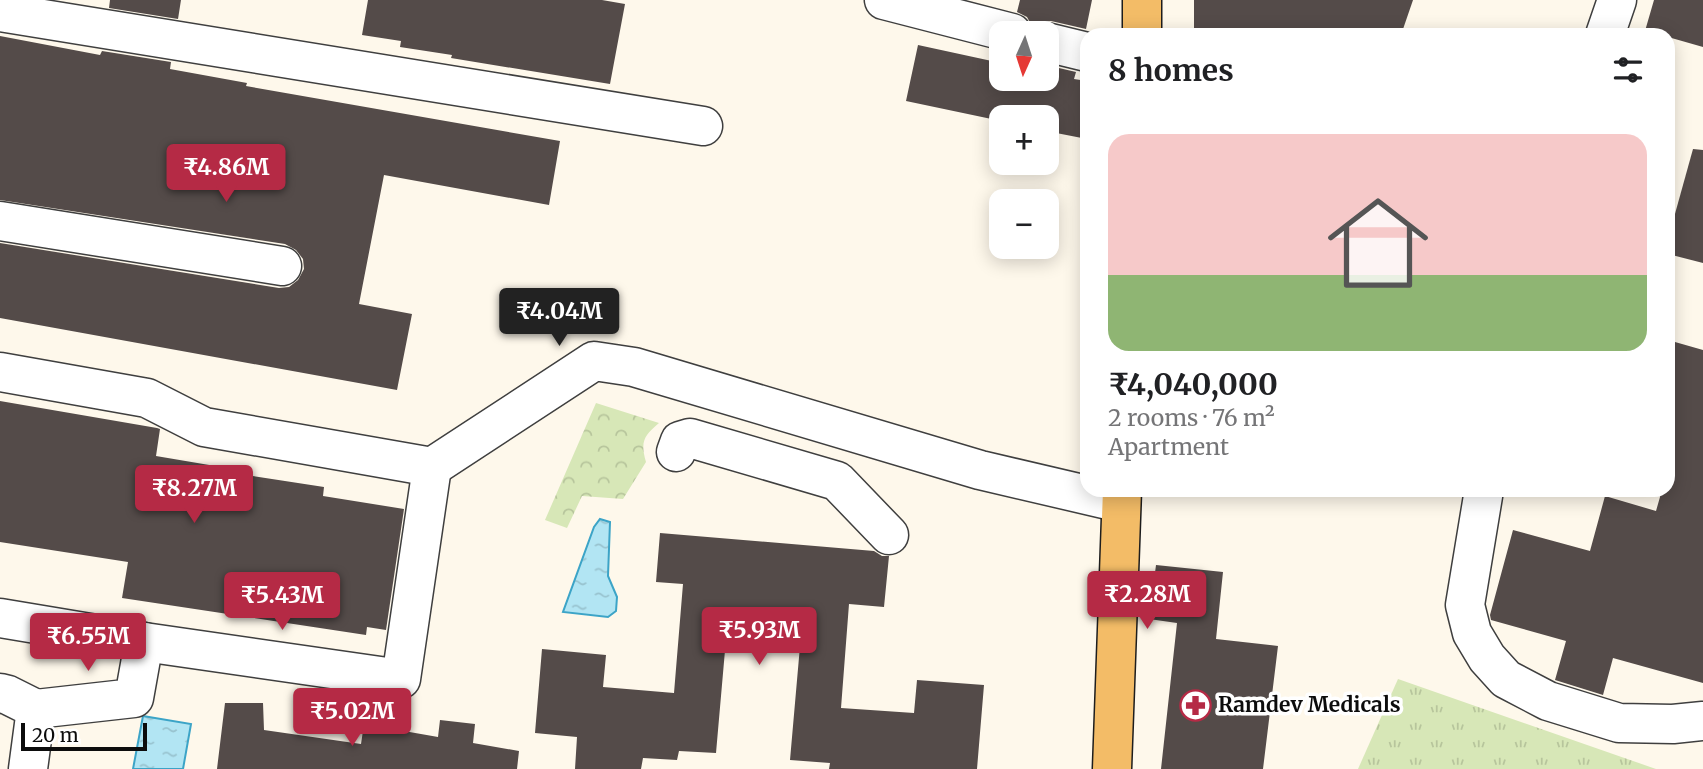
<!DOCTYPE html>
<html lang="en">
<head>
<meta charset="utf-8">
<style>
  :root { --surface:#fff; --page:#f2f2f2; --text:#202124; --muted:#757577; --line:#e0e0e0; --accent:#b52a45 }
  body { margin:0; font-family:Merriweather,serif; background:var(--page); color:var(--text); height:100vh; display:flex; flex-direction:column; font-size:26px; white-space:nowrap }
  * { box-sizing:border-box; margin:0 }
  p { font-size:23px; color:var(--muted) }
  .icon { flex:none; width:38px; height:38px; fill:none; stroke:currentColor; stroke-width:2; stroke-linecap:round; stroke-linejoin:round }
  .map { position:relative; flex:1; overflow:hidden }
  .drawer { position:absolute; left:1080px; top:28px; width:595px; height:469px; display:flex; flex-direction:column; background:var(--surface); border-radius:21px; box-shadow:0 4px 18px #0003 }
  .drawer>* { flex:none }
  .needle { width:46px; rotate:183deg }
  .fabs { position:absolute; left:989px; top:21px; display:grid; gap:14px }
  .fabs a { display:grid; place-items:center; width:70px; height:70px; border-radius:14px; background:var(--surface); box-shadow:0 4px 18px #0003; font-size:35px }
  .scale { position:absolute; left:21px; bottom:18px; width:126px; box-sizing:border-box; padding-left:7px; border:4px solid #0c0c0c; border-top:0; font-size:19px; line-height:24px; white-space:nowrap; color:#0c0c0c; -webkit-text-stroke:5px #fff; paint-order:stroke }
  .price { position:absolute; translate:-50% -60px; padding:0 16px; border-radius:7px; background:var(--accent); color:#fff; font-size:23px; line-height:46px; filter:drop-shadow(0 2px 4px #0008) }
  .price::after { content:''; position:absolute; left:50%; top:42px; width:21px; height:16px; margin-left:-10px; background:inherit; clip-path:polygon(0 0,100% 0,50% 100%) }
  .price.on { background:#222; color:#fff }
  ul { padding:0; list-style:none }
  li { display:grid; align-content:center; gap:14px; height:371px; padding:0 28px }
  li+li { border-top:2px solid var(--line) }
  li span { display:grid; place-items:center; height:217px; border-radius:21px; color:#555 }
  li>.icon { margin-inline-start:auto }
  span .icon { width:126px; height:126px; fill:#fffc; stroke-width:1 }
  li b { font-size:30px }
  h2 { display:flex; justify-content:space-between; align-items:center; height:84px; padding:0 28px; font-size:30px }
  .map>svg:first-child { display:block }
</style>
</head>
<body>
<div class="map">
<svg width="1703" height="769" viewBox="0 0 1703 769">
  <defs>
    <pattern id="grass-tufts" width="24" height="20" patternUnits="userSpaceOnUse" patternTransform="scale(1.75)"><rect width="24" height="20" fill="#d7e7b7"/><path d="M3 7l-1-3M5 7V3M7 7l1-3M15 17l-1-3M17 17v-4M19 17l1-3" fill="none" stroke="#b7c59c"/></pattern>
    <pattern id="park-crowns" width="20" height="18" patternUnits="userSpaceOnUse" patternTransform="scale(1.75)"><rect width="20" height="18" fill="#d7e7b7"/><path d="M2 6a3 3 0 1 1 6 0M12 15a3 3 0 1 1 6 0" fill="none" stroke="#b7c59c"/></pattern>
    <pattern id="water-ripples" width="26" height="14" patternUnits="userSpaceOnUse" patternTransform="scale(1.75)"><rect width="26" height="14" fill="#b2e5f3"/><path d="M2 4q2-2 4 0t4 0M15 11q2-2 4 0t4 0" fill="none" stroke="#98c3cf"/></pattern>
  </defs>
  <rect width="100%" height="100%" fill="#fef8eb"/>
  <path fill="url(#grass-tufts)" d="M 1398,679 L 1656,769 L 1358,769 Z"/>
  <path fill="url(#park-crowns)" d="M 596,403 L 659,423 C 644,436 640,441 646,462 L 623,499 L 582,496 L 567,528 L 545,520 Z"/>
  <g fill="url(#water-ripples)" stroke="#3ca4c7" stroke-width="2">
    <path d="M 600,519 L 610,522 L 608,576 L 617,597 L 616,611 L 608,617 L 563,612 L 594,527 Z"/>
    <path d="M 143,716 L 191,724 L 183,769 L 133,769 Z"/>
  </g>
  <g fill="#544b49">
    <path d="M 110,0 L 181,0 L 178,19 L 109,8 Z"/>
    <path d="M 368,0 L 602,0 L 625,4 L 610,84 L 451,58 L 452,55 L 400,47 L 401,41 L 362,35 Z"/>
    <path d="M 1020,0 L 1092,0 L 1086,29 L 1051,21 L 1041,21 L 1032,26 L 1027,17 L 1017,12 Z"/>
    <path d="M 1194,0 L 1413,0 L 1401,35 L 1194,35 Z"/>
    <path d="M 1654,0 L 1703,0 L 1703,47 L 1668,37 L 1668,35 L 1645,31 Z"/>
    <path d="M 0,36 L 100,55 L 102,51 L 171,62 L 170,69 L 247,83 L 246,86 L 560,141 L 549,205 L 384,175 L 359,304 L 412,314 L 397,390 L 0,318 L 0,243 L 279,288 L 289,287 L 298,280 L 304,269 L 303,259 L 296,250 L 285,244 L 0,200 Z"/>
    <path d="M 918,45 L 1001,63 L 1001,79 L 1046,79 L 1046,65 L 1076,72 L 1074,79 L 1087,81 L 1087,139 L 1046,131 L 1046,117 L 1001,117 L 1001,121 L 906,101 Z"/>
    <path d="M 1693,149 L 1703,150 L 1703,263 L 1668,254 L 1668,239 Z"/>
    <path d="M 1668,340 L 1703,350 L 1703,683 L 1613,658 L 1603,695 L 1555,680 L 1566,641 L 1491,620 L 1490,615 L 1513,530 L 1590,551 L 1605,496 L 1656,511 L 1662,490 L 1668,490 Z"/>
    <path d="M 0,401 L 157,428 L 160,429 L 156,456 L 221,467 L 221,471 L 324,487 L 323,496 L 404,509 L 386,630 L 367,627 L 366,635 L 122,598 L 128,562 L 0,542 Z"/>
    <path d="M 660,533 L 874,551 L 882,556 L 889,556 L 884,607 L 849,604 L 841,708 L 914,713 L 917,680 L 984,685 L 977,769 L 829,769 L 830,763 L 790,760 L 800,646 L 726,639 L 716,753 L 679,751 L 677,760 L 643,758 L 641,769 L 575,769 L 577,737 L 535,733 L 542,649 L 606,655 L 603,687 L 674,693 L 683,584 L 656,582 Z"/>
    <path d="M 1156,565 L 1223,572 L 1216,639 L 1278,646 L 1263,769 L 1161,769 L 1177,623 L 1149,619 Z"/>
    <path d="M 225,703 L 263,703 L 264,730 L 361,744 L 364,724 L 438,737 L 440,720 L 475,724 L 473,743 L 519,751 L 517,769 L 217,769 Z"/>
  </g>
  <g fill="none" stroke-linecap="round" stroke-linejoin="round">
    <defs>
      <g id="minor">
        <path d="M 884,0 L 1012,33"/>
        <path d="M 0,12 L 703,126"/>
        <path d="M 1605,35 L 1617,0"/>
        <path d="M 1046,42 L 1087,52"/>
        <path d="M 0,221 L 282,266"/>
        <path d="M 0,372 L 147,398 L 204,427 L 432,467 L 594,361 L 634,367 L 980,470 L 1121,503"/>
        <path d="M 676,452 L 680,441 L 690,438 L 837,481 L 889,535"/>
        <path d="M 1484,490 L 1465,605 L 1472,633 L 1487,658 L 1506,679 L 1548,701 L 1619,723 L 1673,724 L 1703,721"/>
        <path d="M 0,618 L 144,642 L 401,679 L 432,467"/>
        <path d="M 0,693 L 8,695 L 36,709 L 28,769"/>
        <path d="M 36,709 L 134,698 L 144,642"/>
      </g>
      <g id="major">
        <path d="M 1142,0 L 1142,35"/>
        <path d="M 1112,769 L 1122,490"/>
      </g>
    </defs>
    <use href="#minor" stroke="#3f3f3f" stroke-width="41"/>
    <use href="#major" stroke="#1d1d1d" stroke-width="41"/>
    <use href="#minor" stroke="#fff" stroke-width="38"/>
    <use href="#major" stroke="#f3bc67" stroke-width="38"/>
  </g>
  <defs>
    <symbol id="pharmacy-ring" viewBox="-11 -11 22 22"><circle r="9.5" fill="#fff" stroke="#b52a45" stroke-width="1.5"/><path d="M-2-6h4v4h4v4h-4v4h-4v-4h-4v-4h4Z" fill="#b52a45"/></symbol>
  </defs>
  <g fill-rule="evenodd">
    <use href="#pharmacy-ring" x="1178" y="688" width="35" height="35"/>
  </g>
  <g text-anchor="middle" stroke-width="7" stroke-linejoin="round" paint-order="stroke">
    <g font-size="21" font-weight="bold" fill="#0c0c0c" stroke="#fff" text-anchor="start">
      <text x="1218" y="712">Ramdev Medicals</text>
    </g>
  </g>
</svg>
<div class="fabs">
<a><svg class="needle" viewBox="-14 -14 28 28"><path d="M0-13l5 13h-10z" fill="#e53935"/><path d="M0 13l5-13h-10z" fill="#757577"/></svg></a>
<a>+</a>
<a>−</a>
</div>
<div class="scale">20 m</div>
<b class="price" style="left:226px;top:204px">₹4.86M</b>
<b class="price on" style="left:559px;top:348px">₹4.04M</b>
<b class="price" style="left:194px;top:525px">₹8.27M</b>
<b class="price" style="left:1147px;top:631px">₹2.28M</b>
<b class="price" style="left:282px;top:632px">₹5.43M</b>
<b class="price" style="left:759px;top:667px">₹5.93M</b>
<b class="price" style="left:88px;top:673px">₹6.55M</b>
<b class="price" style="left:352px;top:748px">₹5.02M</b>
<section class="drawer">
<h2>8 homes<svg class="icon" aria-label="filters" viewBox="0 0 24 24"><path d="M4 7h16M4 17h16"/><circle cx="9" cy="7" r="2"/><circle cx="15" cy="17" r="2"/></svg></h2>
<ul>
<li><span style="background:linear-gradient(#f6c9c9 65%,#8fb573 0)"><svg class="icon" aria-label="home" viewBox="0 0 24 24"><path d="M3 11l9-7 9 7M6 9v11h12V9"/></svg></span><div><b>₹4,040,000</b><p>2 rooms · 76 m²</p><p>Apartment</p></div></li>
</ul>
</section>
</div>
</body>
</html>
